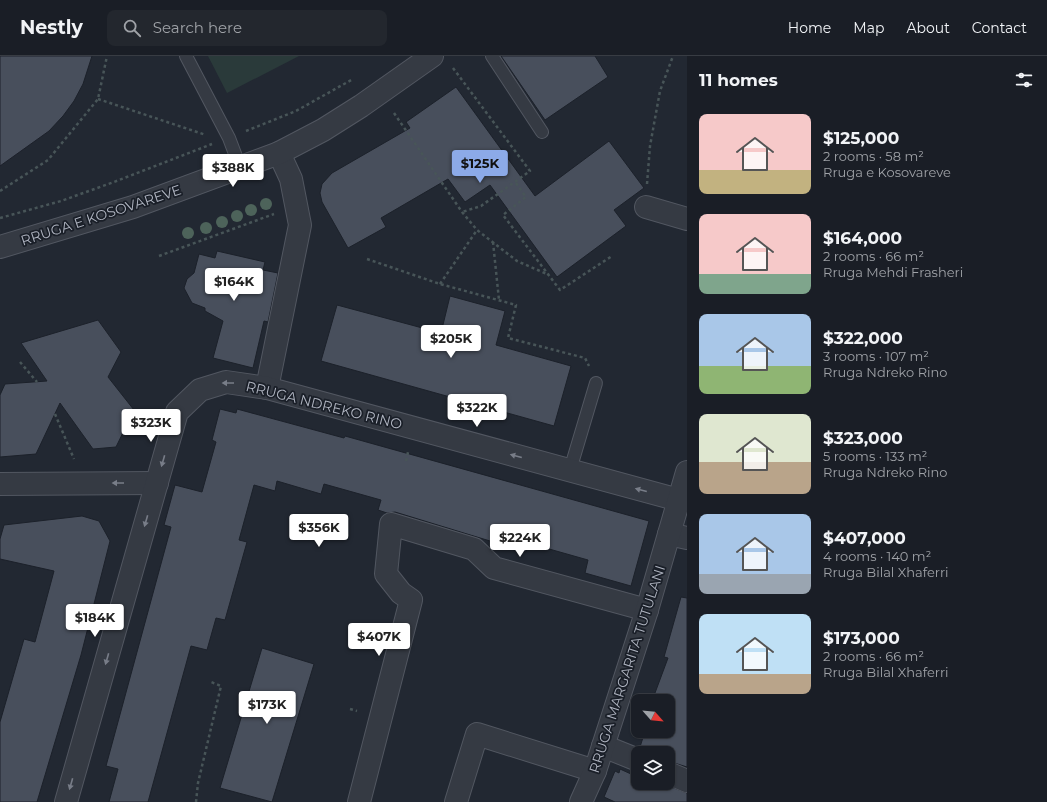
<!DOCTYPE html>
<html lang="en">
<head>
<meta charset="utf-8">
<style>
  :root { --surface:#1a1e26; --page:#23272e; --text:#f1f3f6; --muted:#9fa2a7; --line:#383c43; --accent:#8caae8 }
  body { margin:0; font-family:Montserrat,sans-serif; background:var(--page); color:var(--text); height:100vh; display:flex; flex-direction:column; font-size:15px; white-space:nowrap }
  * { box-sizing:border-box; margin:0 }
  p { font-size:13px; color:var(--muted) }
  .icon { flex:none; width:22px; height:22px; fill:none; stroke:currentColor; stroke-width:2; stroke-linecap:round; stroke-linejoin:round }
  .map { position:relative; flex:1; overflow:hidden }
  .drawer { display:flex; flex-direction:column; background:var(--surface); width:360px }
  .drawer>* { flex:none }
  .needle { width:26px; rotate:117deg }
  .controls { position:absolute; left:631px; top:638px; display:grid; gap:8px }
  .controls a { display:grid; place-items:center; width:44px; height:44px; border-radius:8px; background:var(--surface); box-shadow:0 1px 3px #0004,0 0 0 1px var(--line); font-size:20px }
  .price { position:absolute; translate:-50% -34px; padding:0 9px; border-radius:4px; background:#fff; color:#222; font-size:13px; line-height:26px; filter:drop-shadow(0 1px 2px #0008) }
  .price::after { content:''; position:absolute; left:50%; top:24px; width:12px; height:9px; margin-left:-6px; background:inherit; clip-path:polygon(0 0,100% 0,50% 100%) }
  .price.on { background:var(--accent); color:#111 }
  ul { padding:0; list-style:none }
  li { display:flex; align-items:center; gap:12px; height:100px; padding:0 12px }
  li span { display:grid; place-items:center; flex:none; width:112px; height:80px; border-radius:8px; color:#555 }
  li>.icon { margin-inline-start:auto }
  span .icon { width:48px; height:48px; fill:#fffc; stroke-width:1 }
  li b { font-size:17px }
  h2 { display:flex; justify-content:space-between; align-items:center; height:48px; padding:0 12px; font-size:17px }
  header { display:flex; align-items:center; gap:24px; box-sizing:border-box; height:56px; padding:0 20px; background:var(--surface); border-bottom:1px solid var(--line) }
  header strong { font-size:19px }
  nav { display:flex; gap:22px; margin-inline-start:auto; font-size:14px }
  .search { width:280px; height:36px; background:var(--page); display:flex; align-items:center; gap:10px; box-sizing:border-box; padding:0 14px; border-radius:8px; color:var(--muted); font-size:15px }
  main { display:flex; flex:1; min-height:0 }
  .map>svg:first-child { display:block }
</style>
</head>
<body>
<header>
<strong>Nestly</strong>
<div class="search"><svg class="icon" aria-label="search" viewBox="0 0 24 24"><circle cx="10" cy="10" r="6"/><path d="M15 15l6 6"/></svg>Search here</div>
<nav><a>Home</a><a>Map</a><a>About</a><a>Contact</a></nav>
</header>
<main>
<div class="map">
<svg width="687" height="746" viewBox="0 0 687 746">
  <rect width="100%" height="100%" fill="#222832"/>
  <path fill="#2a3a3a" d="M 208,0 L 299,0 L 227,37 Z"/>
  <g fill="#484f5c" stroke="#1c212a">
    <path d="M 0,0 L 92,0 L 83,28 L 74,45 L 63,60 L 49,75 L 0,110 Z"/>
    <path d="M 501,0 L 595,0 L 608,21 L 545,64 Z"/>
    <path d="M 456,31 L 535,140 L 609,85 L 644,132 L 614,154 L 626,170 L 557,221 L 490,129 L 465,146 L 448,123 L 381,162 L 386,171 L 348,192 L 322,146 L 320,137 L 322,128 L 332,117 L 410,72 L 406,66 Z"/>
    <path d="M 217,195 L 265,206 L 263,214 L 278,217 L 268,266 L 264,265 L 253,312 L 213,302 L 223,265 L 205,255 L 205,252 L 192,247 L 184,232 L 187,223 L 194,217 L 199,198 L 215,202 Z"/>
    <path d="M 450,240 L 505,255 L 496,289 L 571,310 L 554,370 L 321,305 L 337,249 L 441,277 Z"/>
    <path d="M 98,264 L 121,296 L 108,321 L 134,354 L 116,391 L 93,393 L 60,347 L 36,398 L 0,401 L 0,339 L 5,328 L 47,325 L 21,287 Z"/>
    <path d="M 220,353 L 236,357 L 237,353 L 344,382 L 345,380 L 649,465 L 631,530 L 585,517 L 588,504 L 528,487 L 526,496 L 395,456 L 387,457 L 378,454 L 381,444 L 324,428 L 321,438 L 277,425 L 275,435 L 254,429 L 239,484 L 247,486 L 225,564 L 216,562 L 207,594 L 191,590 L 148,746 L 109,746 L 118,713 L 106,710 L 171,471 L 164,469 L 175,429 L 202,436 L 216,386 L 212,384 Z"/>
    <path d="M 82,460 L 99,465 L 110,485 L 81,599 L 37,746 L 0,746 L 0,666 L 24,583 L 35,586 L 54,515 L 0,503 L 0,483 L 4,469 Z"/>
    <path d="M 681,541 L 687,542 L 687,711 L 668,705 L 668,697 L 648,697 L 640,691 L 645,675 L 668,675 L 668,645 L 652,645 L 668,602 L 664,601 Z"/>
    <path d="M 262,592 L 314,608 L 272,746 L 220,732 Z"/>
    <path d="M 620,713 L 631,718 L 632,715 L 638,716 L 638,727 L 661,727 L 687,737 L 687,746 L 615,746 L 604,741 L 615,715 L 619,717 Z"/>
  </g>
  <g fill="none" stroke-linecap="round" stroke-linejoin="round">
    <defs>
      <g id="service">
        <path d="M 186,0 L 229,82 L 240,111"/>
        <path d="M 492,0 L 542,76"/>
        <path d="M 570,414 L 596,327"/>
      </g>
      <g id="minor">
        <path d="M 646,151 L 687,163"/>
        <path d="M 267,332 L 300,169 L 291,123 L 279,97"/>
        <path d="M 0,428 L 157,427"/>
        <path d="M 669,478 L 687,482"/>
        <path d="M 603,690 L 638,704"/>
        <path d="M 668,717 L 687,725"/>
        <path d="M 66,746 L 177,356 L 200,334 L 226,326 L 267,332 L 679,444"/>
        <path d="M 359,746 L 411,544 L 401,537 L 386,518 L 391,468 L 474,493 L 494,512 L 647,554"/>
        <path d="M 456,746 L 477,678 L 595,715"/>
        <path d="M 581,746 L 595,715 L 647,554 L 687,416"/>
      </g>
      <path id="tertiary" d="M 0,191 L 133,151 L 279,97 L 323,74 L 361,50 L 432,0"/>
    </defs>
    <use href="#service" stroke="#525761" stroke-width="14"/>
    <use href="#minor" stroke="#525761" stroke-width="24"/>
    <use href="#tertiary" stroke="#525761" stroke-width="24"/>
    <g stroke="#485558" stroke-width="2.5" stroke-dasharray="3 3" stroke-linecap="butt">
      <path d="M 453,12 L 530,115 L 481,150 L 462,156"/>
      <path d="M 98,43 L 206,79"/>
      <path d="M 394,57 L 462,156 L 477,174 L 517,205 L 549,219"/>
      <path d="M 246,75 L 296,55 L 353,23"/>
      <path d="M 516,127 L 526,141 L 503,159 L 560,234 L 612,200"/>
      <path d="M 647,128 L 650,90 L 660,35 L 673,0"/>
      <path d="M 0,135 L 48,104 L 98,43 L 107,0"/>
      <path d="M 0,162 L 61,145 L 114,126 L 212,88"/>
      <path d="M 493,186 L 499,244"/>
      <path d="M 159,200 L 274,158"/>
      <path d="M 367,203 L 440,228 L 516,249 L 508,282 L 585,302 L 589,310"/>
      <path d="M 440,228 L 477,174"/>
      <path d="M 20,306 L 37,326"/>
      <path d="M 55,358 L 74,403"/>
      <path d="M 406,405 L 408,396"/>
      <path d="M 350,653 L 357,655"/>
      <path d="M 196,746 L 198,727 L 221,630 L 211,626"/>
    </g>
    <use href="#service" stroke="#353a43" stroke-width="12"/>
    <use href="#minor" stroke="#353a43" stroke-width="22"/>
    <use href="#tertiary" stroke="#353a43" stroke-width="22"/>
  </g>
  <g fill="#4d635a">
    <circle cx="266" cy="148" r="6"/>
    <circle cx="251" cy="154" r="6"/>
    <circle cx="237" cy="160" r="6"/>
    <circle cx="222" cy="166" r="6"/>
    <circle cx="206" cy="172" r="6"/>
    <circle cx="188" cy="177" r="6"/>
  </g>
  <defs><path id="oneway-solid" d="M-6-.8H1V-3.2L6.5 0L1 3.2V.8H-6Z"/></defs>
  <g fill="#787d88">
    <use href="#oneway-solid" transform="translate(228 327) rotate(-180)"/>
    <use href="#oneway-solid" transform="translate(516 400) rotate(-165)"/>
    <use href="#oneway-solid" transform="translate(163 405) rotate(106)"/>
    <use href="#oneway-solid" transform="translate(118 427) rotate(180)"/>
    <use href="#oneway-solid" transform="translate(641 434) rotate(-165)"/>
    <use href="#oneway-solid" transform="translate(146 465) rotate(106)"/>
    <use href="#oneway-solid" transform="translate(107 603) rotate(106)"/>
    <use href="#oneway-solid" transform="translate(71 728) rotate(106)"/>
  </g>
  <g text-anchor="middle" stroke-width="3.5" stroke-linejoin="round" paint-order="stroke">
    <g font-size="14" fill="#afb4c0" stroke="#1a1f28">
      <text transform="translate(101 159) rotate(-18)" y="5">RRUGA E KOSOVAREVE</text>
      <text transform="translate(324 349) rotate(14)" y="5">RRUGA NDREKO RINO</text>
      <text transform="translate(627 613) rotate(-72)" y="5">RRUGA MARGARITA TUTULANI</text>
    </g>
  </g>
</svg>
<div class="controls">
<a><svg class="needle" viewBox="-14 -14 28 28"><path d="M0-13l5 13h-10z" fill="#e53935"/><path d="M0 13l5-13h-10z" fill="#9fa2a7"/></svg></a>
<a><svg class="icon" aria-label="layers" viewBox="0 0 24 24"><path d="M12 4l9 5-9 5-9-5zM3 14l9 5 9-5"/></svg></a>
</div>
<b class="price on" style="left:480px;top:128px">$125K</b>
<b class="price" style="left:233px;top:132px">$388K</b>
<b class="price" style="left:234px;top:246px">$164K</b>
<b class="price" style="left:451px;top:303px">$205K</b>
<b class="price" style="left:477px;top:372px">$322K</b>
<b class="price" style="left:151px;top:387px">$323K</b>
<b class="price" style="left:319px;top:492px">$356K</b>
<b class="price" style="left:520px;top:502px">$224K</b>
<b class="price" style="left:95px;top:582px">$184K</b>
<b class="price" style="left:379px;top:601px">$407K</b>
<b class="price" style="left:267px;top:669px">$173K</b>
</div>
<section class="drawer">
<h2>11 homes<svg class="icon" aria-label="filters" viewBox="0 0 24 24"><path d="M4 7h16M4 17h16"/><circle cx="9" cy="7" r="2"/><circle cx="15" cy="17" r="2"/></svg></h2>
<ul>
<li><span style="background:linear-gradient(#f6c9c9 70%,#c2b280 0)"><svg class="icon" aria-label="home" viewBox="0 0 24 24"><path d="M3 11l9-7 9 7M6 9v11h12V9"/></svg></span><div><b>$125,000</b><p>2 rooms · 58 m²</p><p>Rruga e Kosovareve</p></div></li>
<li><span style="background:linear-gradient(#f6c9c9 75%,#7fa58c 0)"><svg class="icon" aria-label="home" viewBox="0 0 24 24"><path d="M3 11l9-7 9 7M6 9v11h12V9"/></svg></span><div><b>$164,000</b><p>2 rooms · 66 m²</p><p>Rruga Mehdi Frasheri</p></div></li>
<li><span style="background:linear-gradient(#a9c7e8 65%,#8fb573 0)"><svg class="icon" aria-label="home" viewBox="0 0 24 24"><path d="M3 11l9-7 9 7M6 9v11h12V9"/></svg></span><div><b>$322,000</b><p>3 rooms · 107 m²</p><p>Rruga Ndreko Rino</p></div></li>
<li><span style="background:linear-gradient(#dfe7d0 60%,#b9a48a 0)"><svg class="icon" aria-label="home" viewBox="0 0 24 24"><path d="M3 11l9-7 9 7M6 9v11h12V9"/></svg></span><div><b>$323,000</b><p>5 rooms · 133 m²</p><p>Rruga Ndreko Rino</p></div></li>
<li><span style="background:linear-gradient(#a9c7e8 75%,#9aa5b1 0)"><svg class="icon" aria-label="home" viewBox="0 0 24 24"><path d="M3 11l9-7 9 7M6 9v11h12V9"/></svg></span><div><b>$407,000</b><p>4 rooms · 140 m²</p><p>Rruga Bilal Xhaferri</p></div></li>
<li><span style="background:linear-gradient(#bfe0f5 75%,#b9a48a 0)"><svg class="icon" aria-label="home" viewBox="0 0 24 24"><path d="M3 11l9-7 9 7M6 9v11h12V9"/></svg></span><div><b>$173,000</b><p>2 rooms · 66 m²</p><p>Rruga Bilal Xhaferri</p></div></li>
</ul>
</section>
</main>
</body>
</html>
